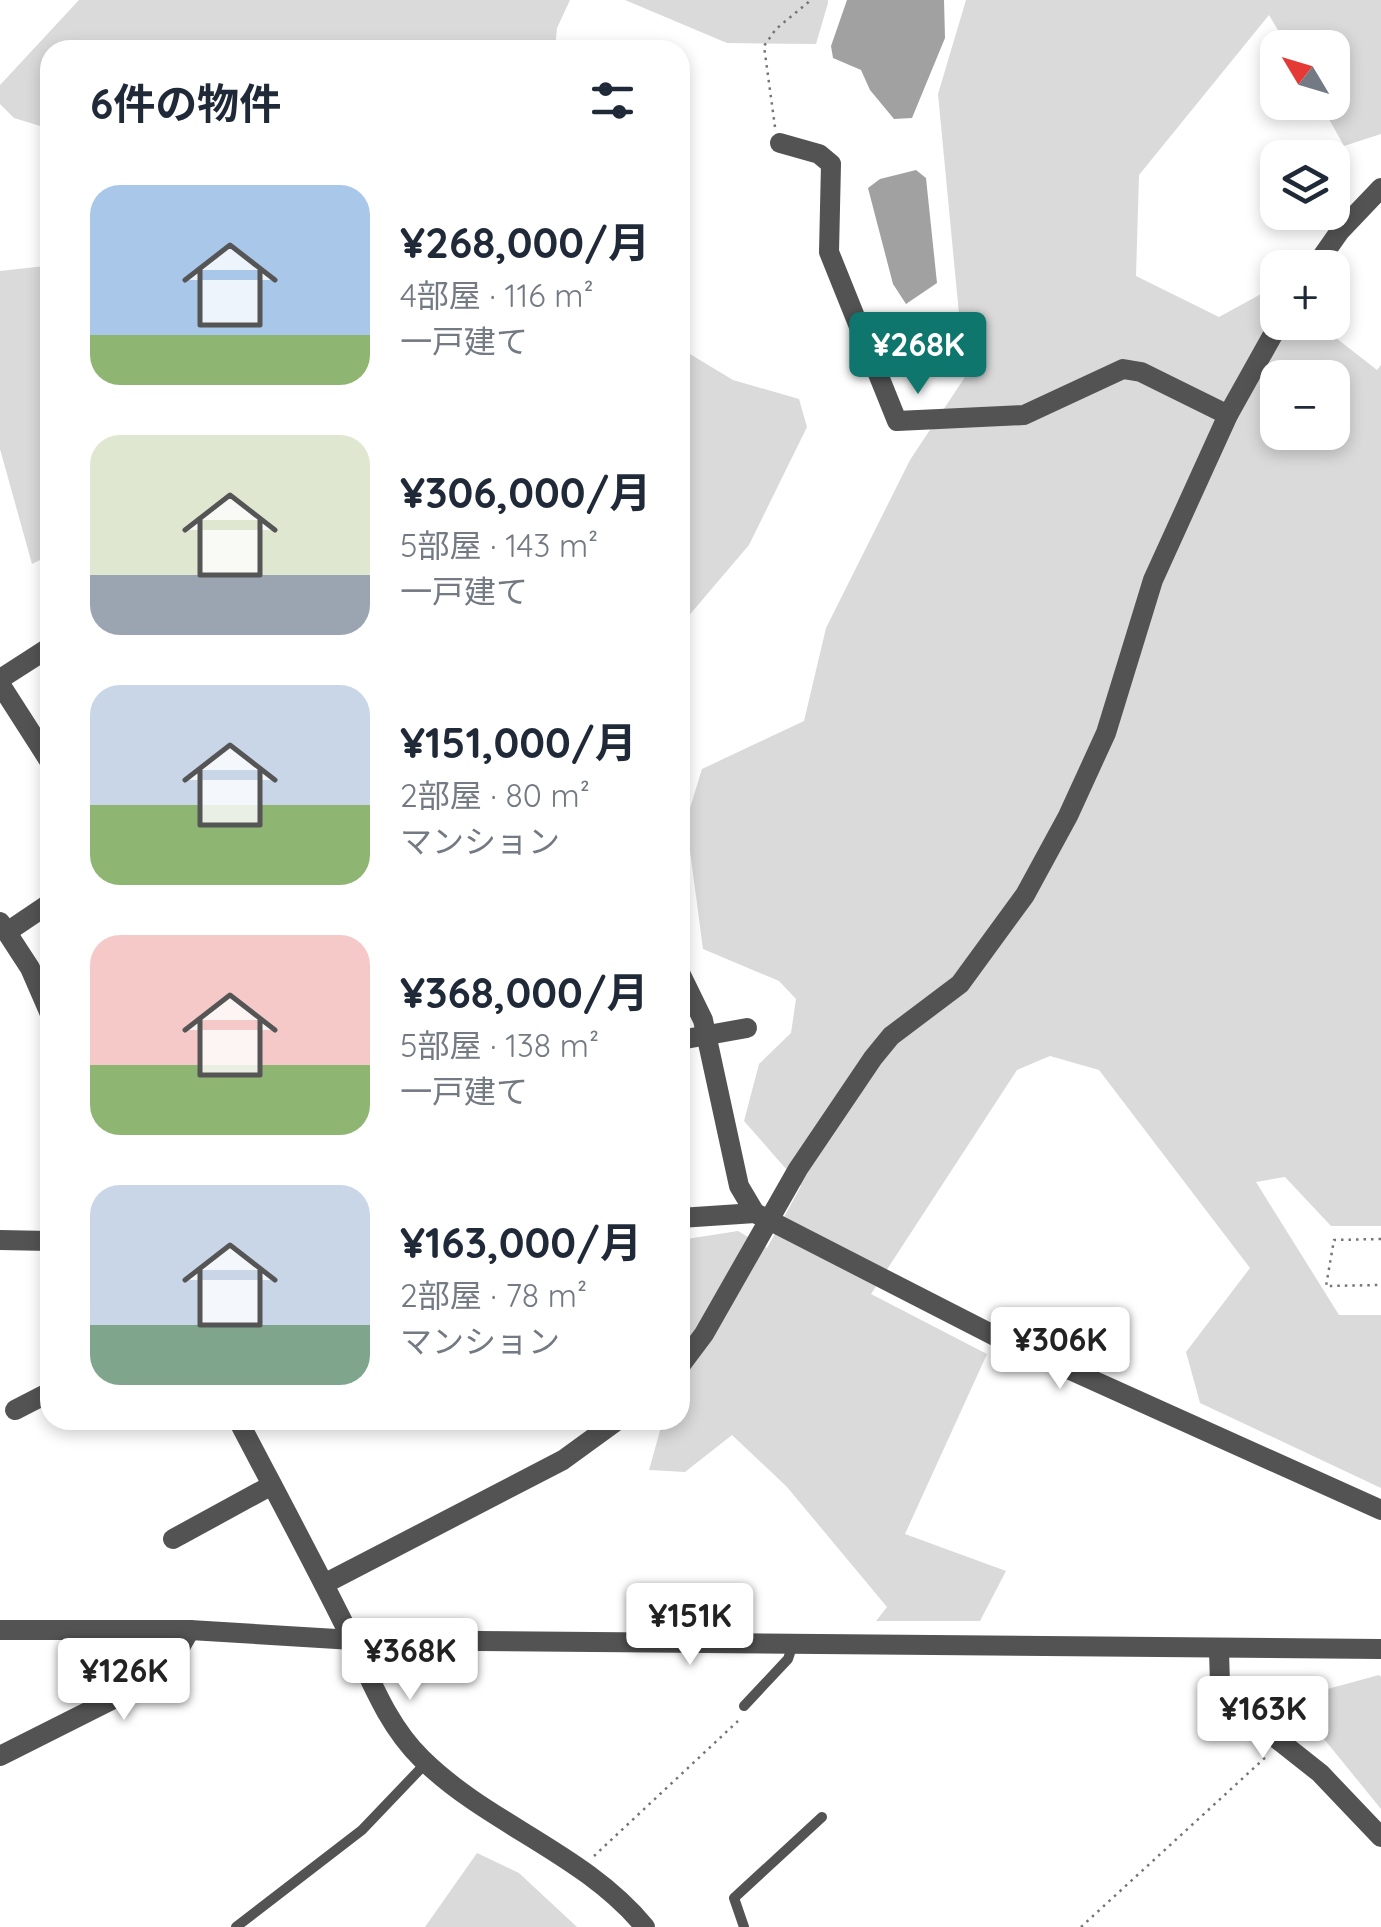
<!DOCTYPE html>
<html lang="ja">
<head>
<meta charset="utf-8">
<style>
  :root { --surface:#fff; --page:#f6f6f7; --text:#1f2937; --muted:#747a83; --accent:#0f766e }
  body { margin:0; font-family:Quicksand,"Noto Sans JP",sans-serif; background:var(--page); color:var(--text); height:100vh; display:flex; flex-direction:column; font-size:38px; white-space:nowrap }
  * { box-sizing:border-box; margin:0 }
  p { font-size:32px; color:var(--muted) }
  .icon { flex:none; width:55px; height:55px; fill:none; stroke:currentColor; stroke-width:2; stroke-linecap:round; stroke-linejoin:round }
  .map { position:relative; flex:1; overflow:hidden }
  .side { position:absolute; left:40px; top:40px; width:650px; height:1390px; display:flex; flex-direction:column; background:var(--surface); border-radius:30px; box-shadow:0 5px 15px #0003 }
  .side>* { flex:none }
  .needle { width:65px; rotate:308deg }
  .fabs { position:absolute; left:1260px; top:30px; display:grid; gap:20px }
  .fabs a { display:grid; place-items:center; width:90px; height:90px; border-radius:20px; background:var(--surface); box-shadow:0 5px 15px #0003; font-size:50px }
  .price { position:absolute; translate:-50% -85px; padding:0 22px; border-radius:10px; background:#fff; color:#222; font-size:32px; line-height:65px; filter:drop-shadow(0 2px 5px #0008) }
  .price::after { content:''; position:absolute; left:50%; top:60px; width:30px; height:22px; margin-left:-15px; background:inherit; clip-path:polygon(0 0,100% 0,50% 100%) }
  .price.on { background:var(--accent); color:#fff }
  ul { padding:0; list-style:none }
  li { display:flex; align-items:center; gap:30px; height:250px; padding:0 50px }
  li span { display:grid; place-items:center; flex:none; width:280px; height:200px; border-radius:30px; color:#555 }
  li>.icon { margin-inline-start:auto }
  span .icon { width:120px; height:120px; fill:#fffc; stroke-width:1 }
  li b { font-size:42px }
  h2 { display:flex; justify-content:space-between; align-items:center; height:120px; padding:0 50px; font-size:42px }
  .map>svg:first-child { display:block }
</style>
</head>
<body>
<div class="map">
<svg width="1381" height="1927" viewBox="0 0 1381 1927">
  <rect width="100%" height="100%" fill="#fff"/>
  <g fill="#dadada" fill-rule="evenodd">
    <path d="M 79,0 L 570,0 L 557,28 L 555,50 L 50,50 L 50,129 L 14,118 L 0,104 L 0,85 Z"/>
    <path d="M 625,0 L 828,0 L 828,3 L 816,44 L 727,43 Z"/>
    <path d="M 966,0 L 1381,0 L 1381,134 L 1344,146 L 1320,103 L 1332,102 L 1332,48 L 1288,47 L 1269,15 L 1139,175 L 1136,276 L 1219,317 L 1272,288 L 1277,292 L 1278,322 L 1317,323 L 1377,370 L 1381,365 L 1381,1226 L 1331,1226 L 1285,1177 L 1256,1182 L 1339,1315 L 1381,1315 L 1381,1488 L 1200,1403 L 1186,1352 L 1250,1268 L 1099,1070 L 1050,1056 L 1017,1070 L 871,1294 L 987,1354 L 905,1534 L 1006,1571 L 980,1621 L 876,1621 L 887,1607 L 787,1487 L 732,1435 L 685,1472 L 649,1470 L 663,1420 L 680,1420 L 680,1240 L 738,1231 L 767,1248 L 801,1186 L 744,1121 L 759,1064 L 791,1033 L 796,999 L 779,981 L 703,949 L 686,821 L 702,769 L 804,721 L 826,628 L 910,460 L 965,377 L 938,94 ZM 1278,378 L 1332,378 L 1332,432 L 1278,432 Z"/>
    <path d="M 50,259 L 50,555 L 32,564 L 0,449 L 0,271 L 45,266 Z"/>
    <path d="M 680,348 L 733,380 L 799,399 L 807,427 L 749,545 L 680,626 Z"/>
    <path d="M 1379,1675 L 1381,1677 L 1381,1809 L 1307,1718 L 1298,1697 Z"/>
    <path d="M 477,1853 L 519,1873 L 577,1927 L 425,1927 Z"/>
  </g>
  <g fill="#a1a1a1">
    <path d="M 847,0 L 944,0 L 945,38 L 912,118 L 894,119 L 870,90 L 861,70 L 833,58 L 831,46 Z"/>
    <path d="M 916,170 L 926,178 L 937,283 L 906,304 L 893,284 L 868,188 L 880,179 Z"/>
  </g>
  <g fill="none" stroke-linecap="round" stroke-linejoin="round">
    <g stroke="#757575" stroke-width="2.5" stroke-dasharray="2.5 5" stroke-linecap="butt">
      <path d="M 775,127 L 764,46 L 776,29 L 811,0"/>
      <path d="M 1381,1239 L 1334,1240 L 1326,1286 L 1381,1285"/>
      <path d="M 594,1856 L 738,1721"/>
      <path d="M 1081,1927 L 1268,1755"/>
    </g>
    <g stroke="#535353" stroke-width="10">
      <path d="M 744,1706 L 788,1659 L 793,1644"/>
      <path d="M 236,1927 L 362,1830 L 426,1763"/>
      <path d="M 744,1927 L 734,1898 L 822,1817"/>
    </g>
    <g stroke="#535353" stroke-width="20">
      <path d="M 780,143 L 819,154 L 831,164 L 829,252 L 897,421 L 1024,415 L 1123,369 L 1141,372 L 1228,415"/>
      <path d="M 1314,268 L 1340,231 L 1381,188"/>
      <path d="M 0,679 L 50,647"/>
      <path d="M 0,684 L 50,762"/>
      <path d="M 0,922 L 30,968 L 50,1014"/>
      <path d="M 7,932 L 50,903"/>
      <path d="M 680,973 L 703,1020 L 739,1186 L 755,1213 L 999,1338 L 1381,1510"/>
      <path d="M 680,1040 L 747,1028"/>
      <path d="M 680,1218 L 755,1213"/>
      <path d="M 0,1240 L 50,1241"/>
      <path d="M 680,1366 L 704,1334 L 798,1169 L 873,1058 L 891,1036 L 960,984 L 1025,895 L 1068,816 L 1106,733 L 1153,580 L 1228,415 L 1280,322"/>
      <path d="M 15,1410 L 50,1392"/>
      <path d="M 238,1420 C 273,1487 309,1554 343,1622 C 367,1669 383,1721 422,1759 C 489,1825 584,1853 645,1927"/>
      <path d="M 173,1539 L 272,1485"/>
      <path d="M 324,1584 L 563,1460 L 618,1420"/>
      <path d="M 1219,1651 L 1220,1684 L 1230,1702 L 1320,1773 L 1381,1837"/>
      <path d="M 0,1756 L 165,1673 L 190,1630"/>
    </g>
    <path stroke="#535353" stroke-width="20" d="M 0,1630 L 190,1630 L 353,1640 L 1381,1649"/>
  </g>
</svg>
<div class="fabs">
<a><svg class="needle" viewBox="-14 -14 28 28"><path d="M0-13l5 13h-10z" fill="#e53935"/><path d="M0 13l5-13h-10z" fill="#747a83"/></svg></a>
<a><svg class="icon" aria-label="layers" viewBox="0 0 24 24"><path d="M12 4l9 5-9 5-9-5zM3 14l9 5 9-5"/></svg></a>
<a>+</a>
<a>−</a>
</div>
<b class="price on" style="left:918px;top:397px">¥268K</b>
<b class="price" style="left:1060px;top:1392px">¥306K</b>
<b class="price" style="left:690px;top:1668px">¥151K</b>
<b class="price" style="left:410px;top:1703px">¥368K</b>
<b class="price" style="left:124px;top:1723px">¥126K</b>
<b class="price" style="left:1263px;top:1761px">¥163K</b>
<section class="side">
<h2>6件の物件<svg class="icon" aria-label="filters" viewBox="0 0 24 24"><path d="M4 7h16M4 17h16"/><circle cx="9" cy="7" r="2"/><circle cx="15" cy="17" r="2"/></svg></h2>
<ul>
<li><span style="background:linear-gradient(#a9c7e8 75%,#8fb573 0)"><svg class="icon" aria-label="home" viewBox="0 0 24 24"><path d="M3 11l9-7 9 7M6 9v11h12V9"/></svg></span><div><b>¥268,000/月</b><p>4部屋 · 116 m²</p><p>一戸建て</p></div></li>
<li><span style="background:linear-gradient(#dfe7d0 70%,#9aa5b1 0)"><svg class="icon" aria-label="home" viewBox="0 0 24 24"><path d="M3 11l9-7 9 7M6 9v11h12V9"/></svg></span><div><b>¥306,000/月</b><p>5部屋 · 143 m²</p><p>一戸建て</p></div></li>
<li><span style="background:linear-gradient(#c9d6e8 60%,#8fb573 0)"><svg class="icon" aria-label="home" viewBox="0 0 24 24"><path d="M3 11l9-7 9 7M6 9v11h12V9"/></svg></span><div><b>¥151,000/月</b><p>2部屋 · 80 m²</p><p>マンション</p></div></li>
<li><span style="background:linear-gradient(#f6c9c9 65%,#8fb573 0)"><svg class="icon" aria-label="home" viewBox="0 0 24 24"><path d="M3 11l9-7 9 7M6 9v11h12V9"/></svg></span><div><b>¥368,000/月</b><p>5部屋 · 138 m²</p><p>一戸建て</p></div></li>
<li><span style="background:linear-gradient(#c9d6e8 70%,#7fa58c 0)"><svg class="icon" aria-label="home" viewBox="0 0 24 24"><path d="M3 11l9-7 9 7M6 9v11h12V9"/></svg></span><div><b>¥163,000/月</b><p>2部屋 · 78 m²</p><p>マンション</p></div></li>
</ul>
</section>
</div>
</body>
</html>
